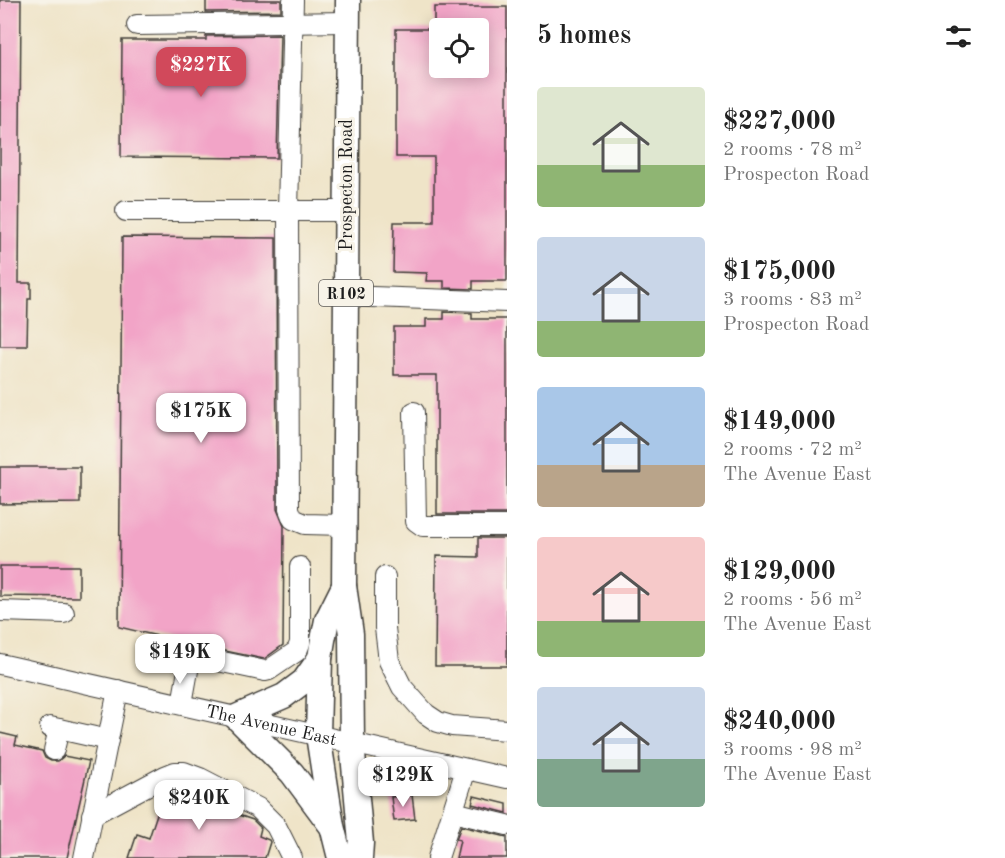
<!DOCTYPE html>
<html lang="en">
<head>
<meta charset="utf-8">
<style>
  :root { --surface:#fff; --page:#f6f6f6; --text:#222; --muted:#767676; --accent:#d1495b }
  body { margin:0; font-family:"Old Standard TT",serif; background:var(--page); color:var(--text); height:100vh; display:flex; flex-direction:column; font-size:22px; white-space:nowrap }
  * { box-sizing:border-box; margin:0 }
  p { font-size:20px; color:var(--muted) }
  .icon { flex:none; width:33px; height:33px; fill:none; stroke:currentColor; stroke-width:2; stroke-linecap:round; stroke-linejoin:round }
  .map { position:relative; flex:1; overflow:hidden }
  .panel { display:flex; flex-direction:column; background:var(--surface); width:498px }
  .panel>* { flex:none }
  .tools { position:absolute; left:429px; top:18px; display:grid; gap:12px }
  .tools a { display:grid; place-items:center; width:60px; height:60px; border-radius:6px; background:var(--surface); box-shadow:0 3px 15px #0003; font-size:30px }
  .price { position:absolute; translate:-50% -51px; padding:0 14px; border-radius:12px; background:#fff; color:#222; font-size:20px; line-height:39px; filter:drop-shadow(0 2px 3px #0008) }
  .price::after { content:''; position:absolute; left:50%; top:36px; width:18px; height:14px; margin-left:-9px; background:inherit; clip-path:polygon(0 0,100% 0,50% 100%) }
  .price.current { background:var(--accent); color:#fff }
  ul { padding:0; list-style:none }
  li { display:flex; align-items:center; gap:18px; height:150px; padding:0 30px }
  li span { display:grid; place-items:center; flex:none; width:168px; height:120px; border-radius:6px; color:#555 }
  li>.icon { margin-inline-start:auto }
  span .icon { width:72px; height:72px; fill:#fffc; stroke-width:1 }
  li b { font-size:26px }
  h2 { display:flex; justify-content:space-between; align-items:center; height:72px; padding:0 30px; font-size:26px }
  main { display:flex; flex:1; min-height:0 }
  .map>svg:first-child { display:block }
</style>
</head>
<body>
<main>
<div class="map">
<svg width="507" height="858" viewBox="0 0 507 858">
  <rect width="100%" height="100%" fill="#f7f3e8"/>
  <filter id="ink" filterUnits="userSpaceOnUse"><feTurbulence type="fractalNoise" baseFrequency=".0167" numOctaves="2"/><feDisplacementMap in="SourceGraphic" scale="12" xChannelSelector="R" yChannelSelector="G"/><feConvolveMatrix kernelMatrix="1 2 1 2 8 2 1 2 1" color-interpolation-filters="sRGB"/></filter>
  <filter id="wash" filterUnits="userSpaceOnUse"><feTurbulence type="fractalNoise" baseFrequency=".008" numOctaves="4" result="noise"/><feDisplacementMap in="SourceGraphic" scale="24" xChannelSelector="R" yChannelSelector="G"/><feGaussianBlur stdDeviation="1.35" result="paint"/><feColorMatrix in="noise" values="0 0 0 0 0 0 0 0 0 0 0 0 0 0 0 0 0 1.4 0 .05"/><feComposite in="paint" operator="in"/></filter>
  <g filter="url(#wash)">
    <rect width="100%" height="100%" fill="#efe4c8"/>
    <g id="blocks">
      <g fill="#f2a4c7">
        <path d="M 0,0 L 21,0 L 19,283 L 31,283 L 31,299 L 28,299 L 27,346 L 0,346 Z"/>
        <path d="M 206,0 L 281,0 L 281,11 L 206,12 Z"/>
        <path d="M 434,7 L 507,7 L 507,281 L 473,281 L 473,289 L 444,288 L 444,281 L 426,281 L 427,273 L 393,272 L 394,222 L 434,222 L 434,157 L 396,157 L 396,29 L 440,29 L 440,68 L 478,68 L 478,28 L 434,28 Z"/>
        <path d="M 280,35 L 277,158 L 121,157 L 122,40 L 206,40 L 206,36 Z"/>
        <path d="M 122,237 L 276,238 L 277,509 L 284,526 L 283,645 L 264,659 L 196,645 L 119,627 Z"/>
        <path d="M 444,312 L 472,313 L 472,319 L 507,319 L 507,514 L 437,514 L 437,375 L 394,375 L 394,327 L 426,327 L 426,319 L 444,319 Z"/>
        <path d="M 0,467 L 80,467 L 80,503 L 0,504 Z"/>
        <path d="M 478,538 L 507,538 L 507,666 L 435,666 L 436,556 L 478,557 Z"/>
        <path d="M 0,566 L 79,566 L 79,597 L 0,596 Z"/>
        <path d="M 0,733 L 17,737 L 15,745 L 42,751 L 45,758 L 51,761 L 58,761 L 64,756 L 89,761 L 67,858 L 0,858 Z"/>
        <path d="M 177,784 L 182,784 L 195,789 L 208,796 L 206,804 L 253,820 L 261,828 L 259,836 L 269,840 L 270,842 L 265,858 L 129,858 L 137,834 L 149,838 L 165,790 Z"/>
        <path d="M 412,795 L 415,819 L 394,821 L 391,797 Z"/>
        <path d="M 474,796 L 507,804 L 507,813 L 472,804 Z"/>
        <path d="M 461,826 L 507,837 L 507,858 L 456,858 L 460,840 L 456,839 Z"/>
      </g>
    </g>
  </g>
  <g filter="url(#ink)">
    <use href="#blocks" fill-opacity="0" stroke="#3c3a36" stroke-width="1.5"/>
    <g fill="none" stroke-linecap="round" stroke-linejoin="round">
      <defs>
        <g id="minor">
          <path d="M 293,0 L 288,211 L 289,509 L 293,519 L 305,524 L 344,525"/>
          <path d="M 137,25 L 347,22"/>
          <path d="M 126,211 L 346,211"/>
          <path d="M 346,296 L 507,302"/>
          <path d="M 414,412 L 416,521 L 423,526 L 507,526"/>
          <path d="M 385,577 L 385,628 L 389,661 L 402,687 L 426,714 L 438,722 L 452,726 L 507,730"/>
          <path d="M 0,611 L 64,613"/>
          <path id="s1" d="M 0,664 L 507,778"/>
          <path d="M 182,704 L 189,665 C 192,660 193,657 199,657 L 265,671 L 269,670 L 297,651 L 300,643 L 300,567"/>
          <path d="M 50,727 L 108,740"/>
          <path d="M 54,750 L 59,729"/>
          <path d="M 453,812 L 507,825"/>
          <path d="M 92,815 L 165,776 L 175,772 L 184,772 L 200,778 L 258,808 L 276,826 L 292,858"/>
          <path d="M 84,858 L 118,690"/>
          <path d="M 438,858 L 466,769"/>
        </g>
        <g id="major">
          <path d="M 348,0 L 344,586 L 351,634 L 352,743 L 361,843 L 360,858"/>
          <path d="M 320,658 L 304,681 L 284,696 L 236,717 L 292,773 L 330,824"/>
          <path d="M 340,858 L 332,826 L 318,735 L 320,658 L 323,640 L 327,620 L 344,586"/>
        </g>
      </defs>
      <use href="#minor" stroke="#3c3a36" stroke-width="22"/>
      <use href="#major" stroke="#3c3a36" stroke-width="27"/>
      <use href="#minor" stroke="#fff" stroke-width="20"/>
      <use href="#major" stroke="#fff" stroke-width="24"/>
    </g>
  </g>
  <g text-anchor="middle" stroke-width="6" stroke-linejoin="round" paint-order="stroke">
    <rect fill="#f7f3e8" stroke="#5e5c59" stroke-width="1.5" x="319" y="280" width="54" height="26" rx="4.5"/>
    <g font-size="16" font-weight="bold" fill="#1c1c1c">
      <text x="346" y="299">R102</text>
    </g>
    <g font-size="18" fill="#1c1c1c" stroke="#f7f3e8">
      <text transform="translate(346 185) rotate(-90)" y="6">Prospecton Road</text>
      <text dy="6" stroke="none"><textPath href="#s1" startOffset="278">The Avenue East</textPath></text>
    </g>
  </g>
</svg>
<div class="tools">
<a><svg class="icon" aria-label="locate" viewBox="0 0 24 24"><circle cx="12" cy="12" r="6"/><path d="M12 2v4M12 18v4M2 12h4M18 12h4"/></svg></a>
</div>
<b class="price current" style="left:201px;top:98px">$227K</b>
<b class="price" style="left:201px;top:444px">$175K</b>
<b class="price" style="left:180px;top:685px">$149K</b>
<b class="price" style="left:403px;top:808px">$129K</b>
<b class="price" style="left:199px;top:831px">$240K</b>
</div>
<section class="panel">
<h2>5 homes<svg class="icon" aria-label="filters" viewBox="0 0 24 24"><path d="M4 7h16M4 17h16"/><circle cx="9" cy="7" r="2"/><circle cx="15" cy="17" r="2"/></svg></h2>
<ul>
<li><span style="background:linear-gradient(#dfe7d0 65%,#8fb573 0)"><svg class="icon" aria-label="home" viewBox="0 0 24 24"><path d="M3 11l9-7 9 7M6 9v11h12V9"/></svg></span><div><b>$227,000</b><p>2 rooms · 78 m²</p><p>Prospecton Road</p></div></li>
<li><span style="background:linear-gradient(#c9d6e8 70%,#8fb573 0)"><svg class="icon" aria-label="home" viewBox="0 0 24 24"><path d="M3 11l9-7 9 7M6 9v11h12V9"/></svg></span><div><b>$175,000</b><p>3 rooms · 83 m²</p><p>Prospecton Road</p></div></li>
<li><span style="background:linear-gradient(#a9c7e8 65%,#b9a48a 0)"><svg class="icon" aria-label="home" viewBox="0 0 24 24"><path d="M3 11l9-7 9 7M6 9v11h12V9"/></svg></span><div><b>$149,000</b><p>2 rooms · 72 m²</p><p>The Avenue East</p></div></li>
<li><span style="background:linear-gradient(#f6c9c9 70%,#8fb573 0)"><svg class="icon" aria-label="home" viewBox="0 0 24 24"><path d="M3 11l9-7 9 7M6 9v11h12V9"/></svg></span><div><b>$129,000</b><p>2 rooms · 56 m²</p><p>The Avenue East</p></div></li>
<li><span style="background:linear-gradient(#c9d6e8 60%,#7fa58c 0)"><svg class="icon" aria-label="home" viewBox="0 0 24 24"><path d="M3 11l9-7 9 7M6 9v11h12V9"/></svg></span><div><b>$240,000</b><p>3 rooms · 98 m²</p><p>The Avenue East</p></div></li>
</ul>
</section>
</main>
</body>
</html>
